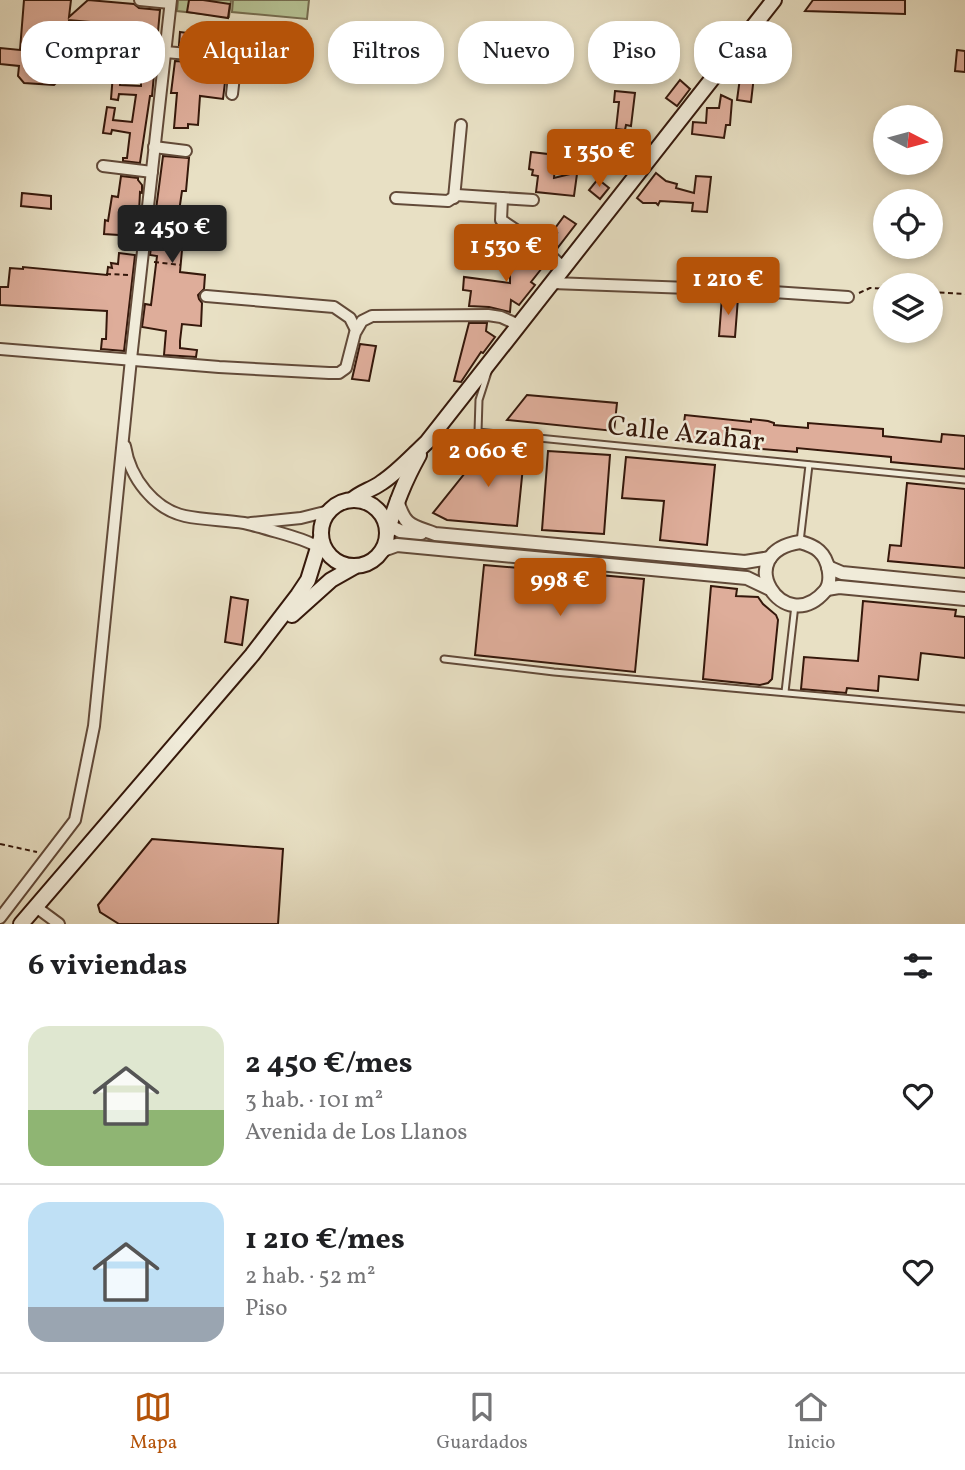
<!DOCTYPE html>
<html lang="es">
<head>
<meta charset="utf-8">
<style>
  :root { --surface:#fff; --page:#f6f6f6; --text:#202124; --muted:#757577; --line:#e0e0e0; --accent:#b45309 }
  body { margin:0; font-family:Vollkorn,serif; background:var(--page); color:var(--text); height:100vh; display:flex; flex-direction:column; font-size:26px; white-space:nowrap }
  * { box-sizing:border-box; margin:0 }
  p { font-size:23px; color:var(--muted) }
  .icon { flex:none; width:38px; height:38px; fill:none; stroke:currentColor; stroke-width:2; stroke-linecap:round; stroke-linejoin:round }
  .map { position:relative; height:924px; overflow:hidden }
  .sheet { display:flex; flex-direction:column; background:var(--surface); flex:1 }
  .sheet>* { flex:none }
  .banner { position:absolute; left:21px; top:21px; width:924px; height:63px; display:flex; gap:14px }
  .needle { width:46px; rotate:96deg }
  .tools { position:absolute; left:873px; top:105px; display:grid; gap:14px }
  .tools a { display:grid; place-items:center; width:70px; height:70px; border-radius:50%; background:var(--surface); box-shadow:0 4px 10px #0003; font-size:35px }
  .price { position:absolute; translate:-50% -60px; padding:0 16px; border-radius:7px; background:var(--accent); color:#fff; font-size:23px; line-height:46px; filter:drop-shadow(0 2px 4px #0008) }
  .price::after { content:''; position:absolute; left:50%; top:42px; width:21px; height:16px; margin-left:-10px; background:inherit; clip-path:polygon(0 0,100% 0,50% 100%) }
  .price.active { background:#222; color:#fff }
  ul { padding:0; list-style:none }
  li { display:flex; align-items:center; gap:21px; height:175px; padding:0 28px }
  li+li { border-top:2px solid var(--line) }
  li span { display:grid; place-items:center; flex:none; width:196px; height:140px; border-radius:21px; color:#555 }
  li>.icon { margin-inline-start:auto }
  span .icon { width:84px; height:84px; fill:#fffc; stroke-width:1 }
  li b { font-size:30px }
  h2 { display:flex; justify-content:space-between; align-items:center; height:84px; padding:0 28px; font-size:30px }
  .pill { padding:0 24px; border-radius:28px; background:var(--surface); box-shadow:0 4px 10px #0003; font-size:24px; line-height:63px }
  .pill.active { background:var(--accent); color:#fff }
  .menu { display:flex; justify-content:space-around; align-items:center; height:98px; border-top:2px solid var(--line); background:var(--surface); font-size:19px; color:var(--muted) }
  .menu a { display:grid; justify-items:center; gap:4px }
  .menu .active { color:var(--accent) }
  .map>svg:first-child { display:block }
</style>
</head>
<body>
<div class="map">
<svg width="965" height="924" viewBox="0 0 965 924">
  <rect width="100%" height="100%" fill="#e8e0c4"/>
  <filter id="stains"><feTurbulence type="fractalNoise" baseFrequency=".00286" numOctaves="4"/><feColorMatrix values="0 0 0 0 .2 0 0 0 0 .09 0 0 0 0 .02 0 0 0 .5 -.17"/></filter>
  <radialGradient id="worn" r=".72"><stop offset=".6" stop-color="#630" stop-opacity="0"/><stop offset="1" stop-color="#630" stop-opacity=".3"/></radialGradient>
  <g fill="#b6c294" stroke="#766d50" stroke-width="2">
    <path d="M 178,0 L 231,0 L 229,17 L 177,11 Z"/>
    <path d="M 233,0 L 309,0 L 307,19 L 232,12 Z"/>
  </g>
  <g fill="#dead9a" stroke="#35180b" stroke-width="2">
    <path d="M 24,0 L 71,0 L 69,17 L 88,0 L 134,4 L 139,8 L 160,10 L 152,96 L 150,96 L 140,163 L 123,161 L 123,158 L 127,158 L 130,133 L 112,130 L 111,134 L 103,133 L 107,107 L 115,108 L 113,120 L 132,122 L 136,95 L 119,94 L 118,100 L 111,99 L 113,74 L 110,73 L 111,65 L 122,65 L 120,85 L 141,86 L 141,69 L 136,69 L 138,43 L 134,43 L 135,34 L 108,31 L 108,41 L 100,40 L 101,23 L 69,20 L 64,75 L 54,85 L 24,83 L 18,76 L 19,66 L 0,64 L 0,48 L 20,50 Z"/>
    <path d="M 189,0 L 203,0 L 230,4 L 228,18 L 187,12 Z"/>
    <path d="M 813,0 L 905,0 L 905,14 L 805,11 Z"/>
    <path d="M 180,32 L 218,37 L 216,48 L 179,45 Z"/>
    <path d="M 756,48 L 779,67 L 771,78 L 754,76 L 751,102 L 737,100 L 740,78 L 747,61 Z"/>
    <path d="M 957,50 L 965,51 L 965,72 L 955,71 Z"/>
    <path d="M 175,61 L 227,65 L 223,99 L 200,96 L 198,125 L 188,124 L 188,128 L 174,128 L 177,93 L 171,93 Z"/>
    <path d="M 680,80 L 690,89 L 677,106 L 666,98 Z"/>
    <path d="M 615,91 L 635,93 L 631,126 L 626,125 L 625,130 L 616,129 L 619,102 L 614,102 Z"/>
    <path d="M 721,95 L 732,100 L 730,125 L 726,125 L 724,138 L 692,134 L 693,122 L 706,123 L 707,108 L 719,108 Z"/>
    <path d="M 531,152 L 556,155 L 554,178 L 570,174 L 577,174 L 574,196 L 536,192 L 538,176 L 532,175 L 533,170 L 529,169 Z"/>
    <path d="M 163,156 L 189,158 L 186,191 L 182,191 L 175,239 L 179,239 L 178,249 L 182,250 L 180,272 L 205,275 L 204,289 L 198,295 L 199,299 L 202,303 L 201,326 L 182,324 L 180,341 L 180,348 L 197,350 L 196,357 L 164,355 L 166,331 L 142,327 L 145,304 L 151,305 L 157,256 L 150,255 Z"/>
    <path d="M 656,173 L 666,181 L 677,184 L 676,188 L 694,193 L 696,176 L 711,177 L 707,212 L 692,211 L 693,203 L 660,201 L 658,205 L 656,203 L 643,203 L 637,198 Z"/>
    <path d="M 121,176 L 138,178 L 138,180 L 142,185 L 142,193 L 140,192 L 139,213 L 137,212 L 134,236 L 104,234 L 105,220 L 108,221 L 112,196 L 118,197 Z"/>
    <path d="M 598,179 L 609,188 L 600,199 L 589,190 Z"/>
    <path d="M 22,193 L 51,196 L 51,209 L 21,206 Z"/>
    <path d="M 564,216 L 576,224 L 556,250 L 549,243 L 557,233 L 553,231 Z"/>
    <path d="M 530,249 L 546,263 L 531,282 L 535,285 L 519,305 L 511,300 L 510,312 L 489,307 L 469,306 L 471,291 L 463,290 L 464,277 L 510,283 L 510,253 L 520,261 Z"/>
    <path d="M 119,253 L 135,255 L 124,351 L 101,349 L 102,339 L 106,339 L 107,311 L 0,305 L 0,287 L 8,287 L 10,268 L 23,269 L 23,267 L 107,275 L 108,267 L 112,268 L 111,263 L 118,264 Z"/>
    <path d="M 722,297 L 738,298 L 735,337 L 719,336 Z"/>
    <path d="M 469,323 L 487,323 L 486,331 L 495,337 L 483,353 L 481,352 L 461,382 L 454,381 Z"/>
    <path d="M 360,344 L 376,346 L 369,381 L 352,379 Z"/>
    <path d="M 527,395 L 617,403 L 614,431 L 507,420 Z"/>
    <path d="M 685,415 L 751,422 L 751,419 L 768,421 L 774,423 L 774,425 L 808,428 L 808,423 L 883,429 L 883,436 L 941,442 L 942,434 L 965,436 L 965,469 L 891,462 L 891,457 L 797,448 L 797,452 L 749,448 L 750,431 L 725,428 L 724,443 L 682,439 Z"/>
    <path d="M 489,443 L 525,447 L 517,526 L 447,520 L 433,513 Z"/>
    <path d="M 548,451 L 610,455 L 604,534 L 542,530 Z"/>
    <path d="M 626,457 L 715,465 L 707,545 L 660,540 L 664,501 L 622,498 Z"/>
    <path d="M 907,483 L 965,489 L 965,568 L 888,561 L 890,545 L 901,546 Z"/>
    <path d="M 484,565 L 644,579 L 635,672 L 475,655 Z"/>
    <path d="M 711,586 L 737,589 L 736,596 L 758,597 L 763,604 L 776,615 L 778,620 L 772,679 L 768,683 L 760,685 L 703,679 Z"/>
    <path d="M 231,597 L 248,600 L 242,645 L 225,642 Z"/>
    <path d="M 863,601 L 956,610 L 955,616 L 965,617 L 965,658 L 921,653 L 918,680 L 879,676 L 878,691 L 847,688 L 846,693 L 801,689 L 804,657 L 858,661 Z"/>
    <path d="M 152,839 L 283,849 L 278,924 L 119,924 L 100,912 L 98,905 Z"/>
  </g>
  <g fill="none" stroke-linecap="round" stroke-linejoin="round">
    <defs>
      <g id="service">
        <path d="M 488,372 L 479,400 L 478,432 L 965,480"/>
        <path d="M 800,542 L 809,465"/>
        <path d="M 444,659 L 554,672 L 965,709"/>
        <path d="M 785,692 L 795,605"/>
      </g>
      <g id="minor">
        <path d="M 140,0 L 170,3"/>
        <path d="M 165,52 L 236,58 L 232,94"/>
        <path d="M 154,147 L 186,151"/>
        <path d="M 103,166 L 152,172"/>
        <path d="M 396,198 L 448,201 L 457,195 L 502,198 L 501,220 L 540,246 L 564,268"/>
        <path d="M 454,198 L 461,125"/>
        <path d="M 502,198 L 533,200"/>
        <path d="M 552,283 L 744,290 L 848,297"/>
        <path d="M 206,296 L 334,307 L 350,318 L 356,330"/>
        <path d="M 0,349 L 219,367 L 329,373 L 339,373 L 346,368 L 355,333 L 362,321 L 372,316 L 488,315 L 501,317 L 519,325"/>
        <path d="M 125,446 C 130,478 154,509 185,516 C 204,520 225,520 244,523 C 250,524 254,526 260,527 C 282,534 305,538 325,551"/>
        <path d="M 251,523 L 301,518 L 329,511"/>
        <path d="M 36,907 L 59,924"/>
        <path d="M 0,918 L 75,820 L 94,726 L 131,359 L 171,0"/>
      </g>
      <g id="tertiary">
        <path d="M 397,500 C 405,527 411,525 435,534 L 745,562 L 770,558"/>
        <path d="M 386,524 L 400,531 L 421,533"/>
        <path d="M 800,542 C 807,544 814,546 819,551 C 829,560 833,581 825,591 C 784,639 729,553 800,542 Z"/>
        <path d="M 383,550 L 397,545 L 747,578 L 768,588"/>
        <path d="M 828,567 L 842,573 L 965,585"/>
        <path d="M 827,589 L 839,587 L 965,599"/>
      </g>
      <g id="secondary">
        <circle cx="354" cy="533" r="33"/>
        <path d="M 352,500 C 361,492 371,490 381,483 C 398,472 412,456 427,442 L 774,0"/>
        <path d="M 387,533 C 396,503 404,482 419,455"/>
        <path d="M 292,615 L 331,580 L 354,567"/>
        <path d="M 21,924 L 252,655 L 298,595 L 308,580 L 321,538"/>
      </g>
    </defs>
    <use href="#service" stroke="#624a39" stroke-width="9"/>
    <use href="#minor" stroke="#624a39" stroke-width="14"/>
    <use href="#tertiary" stroke="#624a39" stroke-width="16"/>
    <use href="#secondary" stroke="#35180b" stroke-width="18"/>
    <g stroke="#35180b" stroke-width="2" stroke-dasharray="5 3.5" stroke-linecap="butt">
      <path d="M 154,262 L 181,265"/>
      <path d="M 106,274 L 129,275"/>
      <path d="M 931,292 L 965,294"/>
      <path d="M 859,293 L 870,288 L 886,289"/>
      <path d="M 0,844 L 37,852"/>
    </g>
    <use href="#service" stroke="#f0ebd9" stroke-width="5"/>
    <use href="#minor" stroke="#f0ebd9" stroke-width="10"/>
    <use href="#tertiary" stroke="#f0ebd9" stroke-width="12"/>
    <use href="#secondary" stroke="#f0ebd9" stroke-width="14"/>
  </g>
  <g text-anchor="middle" stroke-width="5" stroke-linejoin="round" paint-order="stroke">
    <g font-size="28" fill="#35180b" stroke="#f0ebd9">
      <text transform="translate(686 432) rotate(6)" y="10">Calle Azahar</text>
    </g>
  </g>
  <rect width="100%" height="100%" filter="url(#stains)"/>
  <rect width="100%" height="100%" fill="url(#worn)"/>
</svg>
<div class="tools">
<a><svg class="needle" viewBox="-14 -14 28 28"><path d="M0-13l5 13h-10z" fill="#e53935"/><path d="M0 13l5-13h-10z" fill="#757577"/></svg></a>
<a><svg class="icon" aria-label="locate" viewBox="0 0 24 24"><circle cx="12" cy="12" r="6"/><path d="M12 2v4M12 18v4M2 12h4M18 12h4"/></svg></a>
<a><svg class="icon" aria-label="layers" viewBox="0 0 24 24"><path d="M12 4l9 5-9 5-9-5zM3 14l9 5 9-5"/></svg></a>
</div>
<b class="price" style="left:599px;top:189px">1 350 €</b>
<b class="price active" style="left:172px;top:265px">2 450 €</b>
<b class="price" style="left:506px;top:284px">1 530 €</b>
<b class="price" style="left:728px;top:317px">1 210 €</b>
<b class="price" style="left:488px;top:489px">2 060 €</b>
<b class="price" style="left:560px;top:618px">998 €</b>
<div class="banner">
<a class="pill">Comprar</a>
<a class="pill active">Alquilar</a>
<a class="pill">Filtros</a>
<a class="pill">Nuevo</a>
<a class="pill">Piso</a>
<a class="pill">Casa</a>
</div>
</div>
<section class="sheet">
<h2>6 viviendas<svg class="icon" aria-label="filters" viewBox="0 0 24 24"><path d="M4 7h16M4 17h16"/><circle cx="9" cy="7" r="2"/><circle cx="15" cy="17" r="2"/></svg></h2>
<ul>
<li><span style="background:linear-gradient(#dfe7d0 60%,#8fb573 0)"><svg class="icon" aria-label="home" viewBox="0 0 24 24"><path d="M3 11l9-7 9 7M6 9v11h12V9"/></svg></span><div><b>2 450 €/mes</b><p>3 hab. · 101 m²</p><p>Avenida de Los Llanos</p></div><svg class="icon" aria-label="heart" viewBox="0 0 24 24"><path d="M12 20l-8-8c-3-5 5-10 8-4 3-6 11-1 8 4z"/></svg></li>
<li><span style="background:linear-gradient(#bfe0f5 75%,#9aa5b1 0)"><svg class="icon" aria-label="home" viewBox="0 0 24 24"><path d="M3 11l9-7 9 7M6 9v11h12V9"/></svg></span><div><b>1 210 €/mes</b><p>2 hab. · 52 m²</p><p>Piso</p></div><svg class="icon" aria-label="heart" viewBox="0 0 24 24"><path d="M12 20l-8-8c-3-5 5-10 8-4 3-6 11-1 8 4z"/></svg></li>
</ul>
</section>
<nav class="menu">
<a class="active"><svg class="icon" aria-label="map" viewBox="0 0 24 24"><path d="M3 6l6-2 6 2 6-2v14l-6 2-6-2-6 2zM9 4v14M15 6v14"/></svg>Mapa</a>
<a><svg class="icon" aria-label="saved" viewBox="0 0 24 24"><path d="M7 4h10v16l-5-4-5 4z"/></svg>Guardados</a>
<a><svg class="icon" aria-label="home" viewBox="0 0 24 24"><path d="M3 11l9-7 9 7M6 9v11h12V9"/></svg>Inicio</a>
</nav>
</body>
</html>
